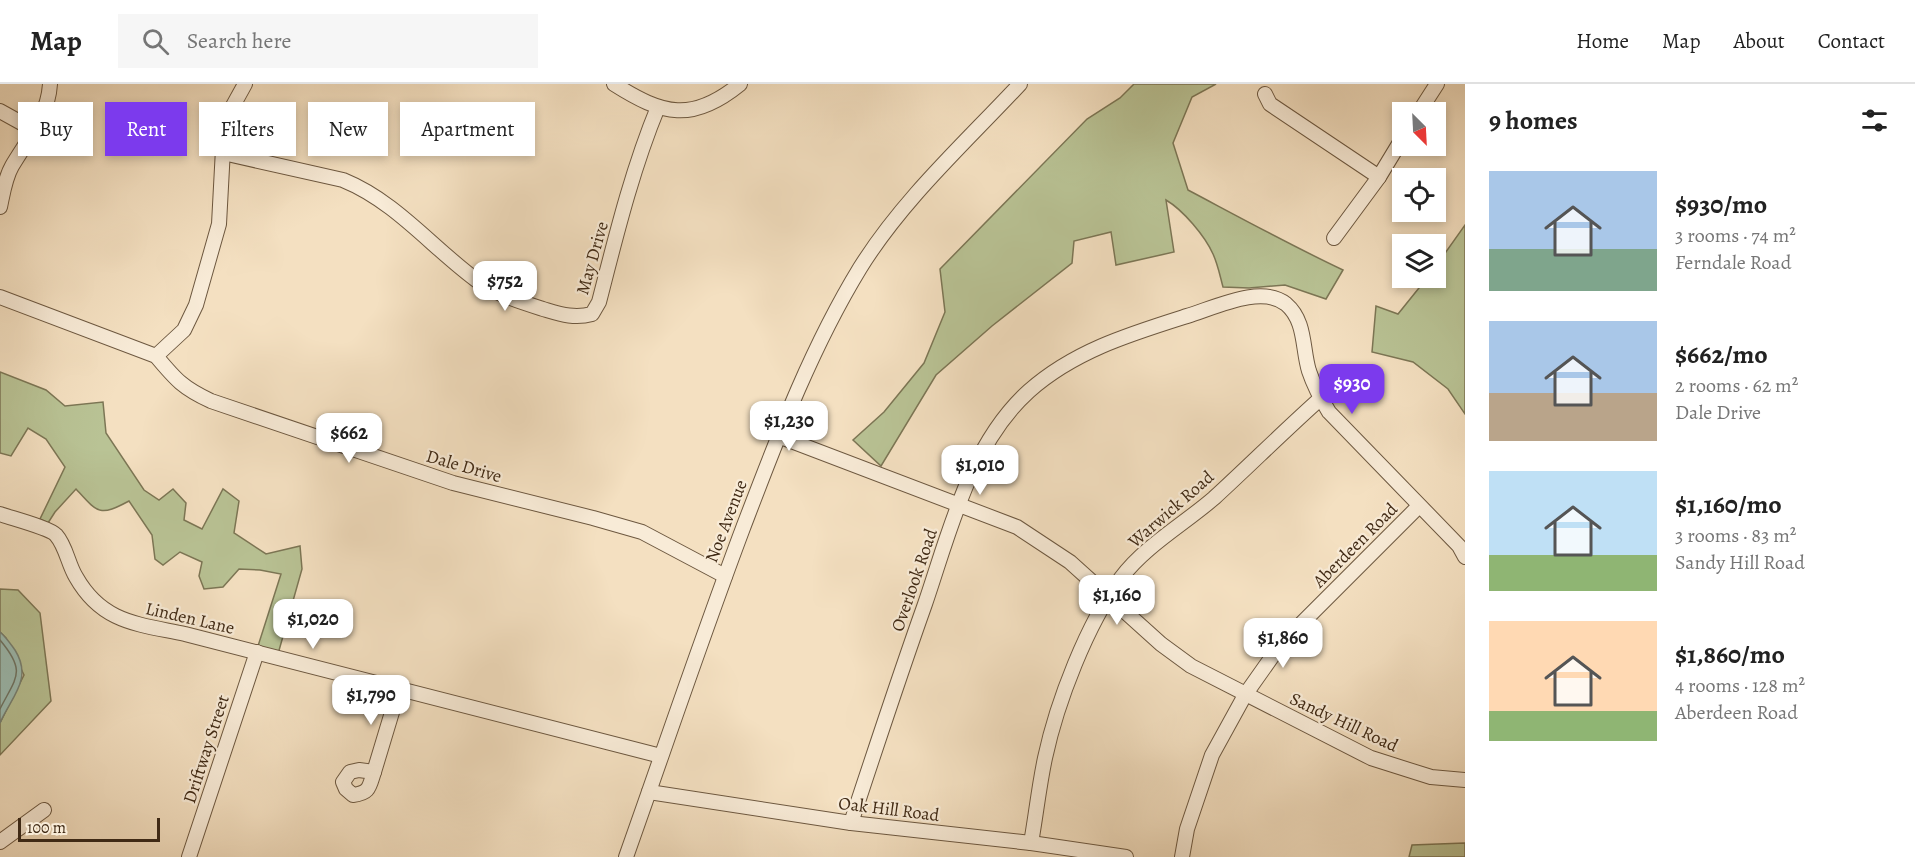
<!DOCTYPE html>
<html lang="en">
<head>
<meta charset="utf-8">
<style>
  :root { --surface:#fff; --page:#f6f6f6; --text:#222; --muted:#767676; --line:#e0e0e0; --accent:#7c3aed }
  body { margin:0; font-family:Alegreya,serif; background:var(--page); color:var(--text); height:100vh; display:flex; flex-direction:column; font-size:22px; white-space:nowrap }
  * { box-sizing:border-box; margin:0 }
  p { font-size:20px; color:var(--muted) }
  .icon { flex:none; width:33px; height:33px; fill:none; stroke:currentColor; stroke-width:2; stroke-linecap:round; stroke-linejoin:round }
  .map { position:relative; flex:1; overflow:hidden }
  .sheet { display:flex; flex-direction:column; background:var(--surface); width:450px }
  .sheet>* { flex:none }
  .top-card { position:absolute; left:18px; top:18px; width:570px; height:54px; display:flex; gap:12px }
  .needle { width:39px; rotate:156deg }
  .fabs { position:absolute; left:1392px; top:18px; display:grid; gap:12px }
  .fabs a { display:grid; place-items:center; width:54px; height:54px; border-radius:0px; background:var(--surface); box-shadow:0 3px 9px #0003; font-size:30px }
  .scale { position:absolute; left:18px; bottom:15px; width:142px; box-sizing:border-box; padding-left:6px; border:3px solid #402a15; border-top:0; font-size:16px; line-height:21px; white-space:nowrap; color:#402a15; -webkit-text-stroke:4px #f8ebd7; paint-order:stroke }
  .price { position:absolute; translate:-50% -51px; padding:0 14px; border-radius:12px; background:#fff; color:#222; font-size:20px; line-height:39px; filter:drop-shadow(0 2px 3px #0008) }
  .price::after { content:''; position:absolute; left:50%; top:36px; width:18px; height:14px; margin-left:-9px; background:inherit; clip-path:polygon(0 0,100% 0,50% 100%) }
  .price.on { background:var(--accent); color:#fff }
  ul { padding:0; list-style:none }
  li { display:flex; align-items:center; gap:18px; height:150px; padding:0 24px }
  li span { display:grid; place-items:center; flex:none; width:168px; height:120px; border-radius:0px; color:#555 }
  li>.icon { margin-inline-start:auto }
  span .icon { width:72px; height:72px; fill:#fffc; stroke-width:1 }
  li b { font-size:26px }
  h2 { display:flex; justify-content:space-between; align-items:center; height:72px; padding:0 24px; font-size:26px }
  .tag { padding:0 21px; border-radius:0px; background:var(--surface); box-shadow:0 3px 9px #0003; font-size:21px; line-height:54px }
  .tag.on { background:var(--accent); color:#fff }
  header { display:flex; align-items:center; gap:36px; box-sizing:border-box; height:84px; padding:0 30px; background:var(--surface); border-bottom:2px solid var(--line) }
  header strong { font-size:28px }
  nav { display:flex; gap:33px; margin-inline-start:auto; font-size:21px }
  .search { width:420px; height:54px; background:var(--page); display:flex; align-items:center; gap:15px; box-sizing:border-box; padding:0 21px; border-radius:0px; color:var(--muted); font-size:22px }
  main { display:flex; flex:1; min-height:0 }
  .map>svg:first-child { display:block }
</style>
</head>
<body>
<header>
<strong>Map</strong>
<div class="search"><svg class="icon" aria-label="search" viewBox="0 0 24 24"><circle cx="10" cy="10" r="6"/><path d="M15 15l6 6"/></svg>Search here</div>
<nav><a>Home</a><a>Map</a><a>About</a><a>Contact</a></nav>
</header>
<main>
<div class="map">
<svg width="1465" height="773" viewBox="0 0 1465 773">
  <rect width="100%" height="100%" fill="#f4e0c1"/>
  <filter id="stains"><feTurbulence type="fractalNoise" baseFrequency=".00333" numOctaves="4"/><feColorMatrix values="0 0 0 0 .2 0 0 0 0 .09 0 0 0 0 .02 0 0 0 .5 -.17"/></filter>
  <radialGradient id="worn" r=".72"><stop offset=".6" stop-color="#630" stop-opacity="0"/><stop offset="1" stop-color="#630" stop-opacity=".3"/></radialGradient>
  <g fill="#b9c395" stroke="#7c7655" stroke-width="1.5">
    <path d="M 1134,0 L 1216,0 L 1192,13 L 1173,59 L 1188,106 C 1239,133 1290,161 1343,186 L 1326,215 L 1285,201 L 1249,204 L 1223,203 C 1220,192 1218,181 1213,170 C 1205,152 1183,126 1166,116 L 1174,168 L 1116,181 L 1111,148 L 1074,157 L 1072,179 L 992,242 L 936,291 L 881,382 L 853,356 L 884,328 L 924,279 L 945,228 L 940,185 L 1087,35 L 1120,14 Z"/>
    <path d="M 1465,141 L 1465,330 L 1448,305 L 1413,278 L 1372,268 L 1376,222 L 1398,230 L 1427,194 L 1436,194 L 1436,182 Z"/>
    <path d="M 0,288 L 46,306 L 65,322 L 103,318 L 106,349 L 144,406 L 159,416 L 173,405 L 186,419 L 184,436 L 202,445 L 223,405 L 239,417 L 234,449 L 266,470 L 300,462 L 302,485 L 278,570 L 258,562 L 281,490 L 260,486 L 239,485 L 223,503 L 204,505 L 199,492 L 202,478 L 180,468 L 163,481 L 155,475 L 152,451 L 129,417 C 99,433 98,429 76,405 L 55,428 L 48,439 L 40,435 L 65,383 L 46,355 L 28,344 L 11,372 L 0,369 Z"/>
    <path d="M 0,505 L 18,506 L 40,529 L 51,617 L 0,671 L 0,639 L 24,591 L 6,554 L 0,548 Z"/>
    <path d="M 1465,759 L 1465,773 L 1409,773 L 1412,761 Z"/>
  </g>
  <path fill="#9cbdb3" stroke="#778274" stroke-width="1.5" d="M 0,548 C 6,553 10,559 15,566 C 33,595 12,612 0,639 Z"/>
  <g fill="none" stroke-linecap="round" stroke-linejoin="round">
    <path stroke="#6e7464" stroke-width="1.5" d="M 0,556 C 27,588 16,593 0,625"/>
    <defs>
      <g id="minor">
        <path d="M 614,0 C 663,31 692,39 740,0"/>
        <path d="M 1265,10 L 1270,20 L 1379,93"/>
        <path d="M 0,27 L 36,47"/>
        <path d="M 1419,28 L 1437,0"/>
        <path d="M 223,69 L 343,96 C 397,118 433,165 479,198 C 498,211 521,218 543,225 C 560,230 574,235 592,230 L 599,218 C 616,152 632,86 658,23"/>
        <path d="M 0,123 C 3,109 5,94 12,82 C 28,55 48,32 50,0"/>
        <path d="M 1334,154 L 1379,93 L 1402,55"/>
        <path d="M 0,213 L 156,272 C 176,296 183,304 211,317 L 453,399 L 593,434 L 642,448 L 725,492"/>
        <path d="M 156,272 L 184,246 L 196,221 L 219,140 L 224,46 L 229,29 L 245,0"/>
        <path d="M 778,352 L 1017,443 L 1070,478 L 1161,560 L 1191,582 L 1371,674 L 1431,693 L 1465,696"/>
        <path d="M 0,430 C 11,434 50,444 56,451 C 66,462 68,480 76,493 C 102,539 138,540 185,550 L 661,672"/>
        <path d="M 359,686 L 374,688 C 369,703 370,709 353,711 L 346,705 L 343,698 L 350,688 Z"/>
        <path d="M 374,688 L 399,605"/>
        <path d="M 649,708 L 851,739 L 1031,759 L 1126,773"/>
        <path d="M 851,739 C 875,666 899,593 925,520 C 950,447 970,360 1029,307 C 1074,267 1130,250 1187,232 C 1214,224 1261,200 1286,220 C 1306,237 1302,264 1309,287 C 1314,302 1321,315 1329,328 L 1459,462 L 1465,473"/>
        <path d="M 0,758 L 44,726"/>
        <path d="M 1031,759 C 1036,731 1039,702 1045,674 C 1057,618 1087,540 1121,494 C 1145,462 1184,440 1214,414 C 1250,381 1284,347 1321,314"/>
        <path d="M 189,773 L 257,568"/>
        <path d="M 626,773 C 665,663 702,553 743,444 C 777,355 810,266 860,184 C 903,115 965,59 1020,0"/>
        <path d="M 1182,773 L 1187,745 L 1212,671 L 1245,611 L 1281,560 L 1419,422"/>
      </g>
    </defs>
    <use href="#minor" stroke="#6d5840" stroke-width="16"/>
    <use href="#minor" stroke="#f8ebd7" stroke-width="14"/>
  </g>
  <g text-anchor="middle" stroke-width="4.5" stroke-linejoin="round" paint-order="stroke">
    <g font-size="18" fill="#402a15" stroke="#f8ebd7">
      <text transform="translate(592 174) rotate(-74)" y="6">May Drive</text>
      <text transform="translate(464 382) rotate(16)" y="6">Dale Drive</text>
      <text transform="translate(1171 425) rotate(-41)" y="6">Warwick Road</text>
      <text transform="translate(726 437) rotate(-69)" y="6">Noe Avenue</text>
      <text transform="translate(1355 461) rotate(-45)" y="6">Aberdeen Road</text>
      <text transform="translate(914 496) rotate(-71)" y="6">Overlook Road</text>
      <text transform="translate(190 534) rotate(13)" y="6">Linden Lane</text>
      <text transform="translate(1344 638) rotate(25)" y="6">Sandy Hill Road</text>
      <text transform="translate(206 665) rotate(-72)" y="6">Driftway Street</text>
      <text transform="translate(889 725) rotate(7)" y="6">Oak Hill Road</text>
    </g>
  </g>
  <rect width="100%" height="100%" filter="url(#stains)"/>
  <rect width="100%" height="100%" fill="url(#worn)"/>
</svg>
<div class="fabs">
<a><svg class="needle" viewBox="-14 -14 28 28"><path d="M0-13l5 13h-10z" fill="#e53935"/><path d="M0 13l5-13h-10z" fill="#767676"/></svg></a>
<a><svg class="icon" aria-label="locate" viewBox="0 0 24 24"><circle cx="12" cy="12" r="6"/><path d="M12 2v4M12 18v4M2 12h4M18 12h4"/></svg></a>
<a><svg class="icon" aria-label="layers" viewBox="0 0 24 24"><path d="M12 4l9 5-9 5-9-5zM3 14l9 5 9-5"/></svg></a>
</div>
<div class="scale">100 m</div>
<b class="price" style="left:505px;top:228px">$752</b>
<b class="price on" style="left:1352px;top:331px">$930</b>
<b class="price" style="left:789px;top:368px">$1,230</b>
<b class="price" style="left:349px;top:380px">$662</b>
<b class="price" style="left:980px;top:412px">$1,010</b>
<b class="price" style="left:1117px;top:542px">$1,160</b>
<b class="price" style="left:313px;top:566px">$1,020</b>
<b class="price" style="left:1283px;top:585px">$1,860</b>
<b class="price" style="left:371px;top:642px">$1,790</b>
<div class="top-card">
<a class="tag">Buy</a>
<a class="tag on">Rent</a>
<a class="tag">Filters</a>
<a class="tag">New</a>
<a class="tag">Apartment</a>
</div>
</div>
<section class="sheet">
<h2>9 homes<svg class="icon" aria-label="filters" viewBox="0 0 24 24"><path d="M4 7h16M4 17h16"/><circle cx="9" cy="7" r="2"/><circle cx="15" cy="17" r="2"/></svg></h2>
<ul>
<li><span style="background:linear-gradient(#a9c7e8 65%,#7fa58c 0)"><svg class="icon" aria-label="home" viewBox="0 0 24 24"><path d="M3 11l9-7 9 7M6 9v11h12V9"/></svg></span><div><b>$930/mo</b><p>3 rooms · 74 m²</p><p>Ferndale Road</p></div></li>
<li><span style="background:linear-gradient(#a9c7e8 60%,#b9a48a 0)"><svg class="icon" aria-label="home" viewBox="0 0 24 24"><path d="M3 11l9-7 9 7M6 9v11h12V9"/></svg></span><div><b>$662/mo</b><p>2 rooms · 62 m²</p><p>Dale Drive</p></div></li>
<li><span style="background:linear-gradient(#bfe0f5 70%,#8fb573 0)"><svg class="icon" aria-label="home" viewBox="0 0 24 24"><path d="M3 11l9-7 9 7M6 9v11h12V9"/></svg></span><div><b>$1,160/mo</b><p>3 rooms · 83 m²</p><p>Sandy Hill Road</p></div></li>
<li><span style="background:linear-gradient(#ffd9b3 75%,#8fb573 0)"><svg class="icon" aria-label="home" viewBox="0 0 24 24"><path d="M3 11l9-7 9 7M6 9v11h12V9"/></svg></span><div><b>$1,860/mo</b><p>4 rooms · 128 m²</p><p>Aberdeen Road</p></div></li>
</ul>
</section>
</main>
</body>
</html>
